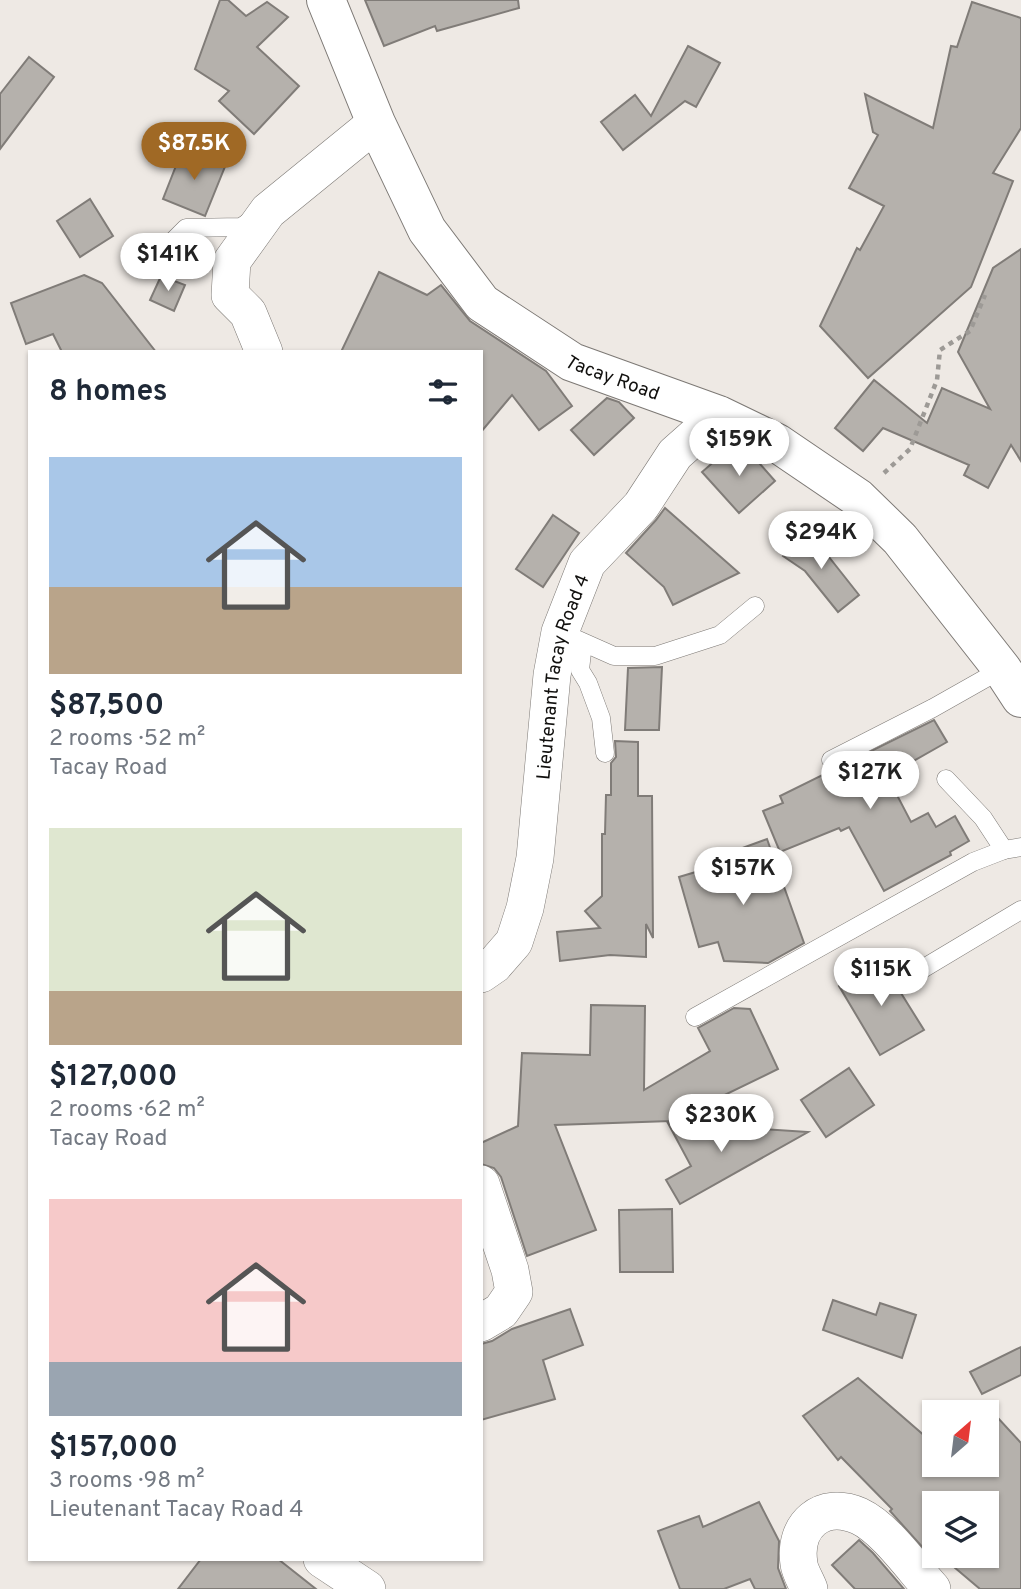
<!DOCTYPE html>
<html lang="en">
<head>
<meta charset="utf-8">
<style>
  :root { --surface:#fff; --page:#f2f2f3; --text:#1f2937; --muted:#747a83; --accent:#a06925 }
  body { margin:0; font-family:Overpass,sans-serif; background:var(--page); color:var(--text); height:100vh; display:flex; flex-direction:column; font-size:26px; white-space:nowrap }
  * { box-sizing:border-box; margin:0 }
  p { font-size:23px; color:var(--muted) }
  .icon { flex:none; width:38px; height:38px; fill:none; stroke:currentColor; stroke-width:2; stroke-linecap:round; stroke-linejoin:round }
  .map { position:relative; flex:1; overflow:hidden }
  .details { position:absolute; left:28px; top:350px; width:455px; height:1211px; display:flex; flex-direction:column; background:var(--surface); border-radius:0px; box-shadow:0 2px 5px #0004 }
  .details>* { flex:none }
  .needle { width:46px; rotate:28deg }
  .controls { position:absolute; left:922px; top:1400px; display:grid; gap:14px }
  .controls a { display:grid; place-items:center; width:77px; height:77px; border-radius:0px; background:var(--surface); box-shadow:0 2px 5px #0004; font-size:35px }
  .price { position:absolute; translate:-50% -60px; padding:0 16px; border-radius:24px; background:#fff; color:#222; font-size:23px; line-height:46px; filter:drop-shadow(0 2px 4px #0008) }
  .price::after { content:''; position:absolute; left:50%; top:42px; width:21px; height:16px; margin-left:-10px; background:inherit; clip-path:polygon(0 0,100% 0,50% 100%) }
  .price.active { background:var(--accent); color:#fff }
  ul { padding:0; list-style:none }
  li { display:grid; align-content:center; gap:14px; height:371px; padding:0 21px }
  li span { display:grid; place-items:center; height:217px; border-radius:0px; color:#555 }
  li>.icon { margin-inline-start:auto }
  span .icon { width:126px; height:126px; fill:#fffc; stroke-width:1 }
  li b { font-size:30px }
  h2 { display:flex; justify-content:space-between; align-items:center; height:84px; padding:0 21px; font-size:30px }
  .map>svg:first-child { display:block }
</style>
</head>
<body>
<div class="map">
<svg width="1021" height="1589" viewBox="0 0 1021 1589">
  <rect width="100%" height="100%" fill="#eee9e4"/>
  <g fill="#b5b1ac" stroke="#807c78" stroke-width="2">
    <path d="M 220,0 L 228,0 L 246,16 L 267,2 L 288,17 L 257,47 L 299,86 L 254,134 L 219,101 L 229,91 L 195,69 Z"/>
    <path d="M 365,0 L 518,0 L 519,8 L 437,31 L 435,26 L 384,46 Z"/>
    <path d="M 972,2 L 1021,18 L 1021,128 L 993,173 L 1013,181 L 971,287 L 868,378 L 820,326 L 857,248 L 860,250 L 884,206 L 849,188 L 878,135 L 873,132 L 865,94 L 933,128 L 951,46 L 957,47 Z"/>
    <path d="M 688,46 L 720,63 L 696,107 L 685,101 L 623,150 L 601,122 L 635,95 L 651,116 Z"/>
    <path d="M 29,57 L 54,77 L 0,149 L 0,94 Z"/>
    <path d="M 183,148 L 226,164 L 205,216 L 163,199 Z"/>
    <path d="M 90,199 L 113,236 L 80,257 L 57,221 Z"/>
    <path d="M 1021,249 L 1021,461 L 1011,445 L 988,488 L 964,475 L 969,465 L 883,428 L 863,451 L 835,428 L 874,380 L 927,423 L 942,388 L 990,409 L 958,352 L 993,268 Z"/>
    <path d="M 379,272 L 427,295 L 441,285 L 470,321 L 546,371 L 572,406 L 539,430 L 512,395 L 481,432 L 481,352 L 341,352 Z"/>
    <path d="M 84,275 L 102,283 L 156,352 L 62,352 L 53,334 L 26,344 L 11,303 Z"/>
    <path d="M 161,276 L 185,285 L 174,311 L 150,300 Z"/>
    <path d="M 607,398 L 619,402 L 634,418 L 594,455 L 571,430 Z"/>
    <path d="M 732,446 L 753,456 L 775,481 L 739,513 L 702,472 Z"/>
    <path d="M 665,508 L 739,573 L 673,605 L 664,587 L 626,553 L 656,520 Z"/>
    <path d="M 553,515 L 579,533 L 543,587 L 516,569 Z"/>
    <path d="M 798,532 L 821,547 L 859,595 L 838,612 L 805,571 L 783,556 Z"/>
    <path d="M 662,667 L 659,730 L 625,730 L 628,668 Z"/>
    <path d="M 934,720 L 947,742 L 887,776 L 911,822 L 928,813 L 936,827 L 955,816 L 969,841 L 950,852 L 951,855 L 884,891 L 849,827 L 841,831 L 839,828 L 780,852 L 763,811 L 783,803 L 780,796 Z"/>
    <path d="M 615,741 L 638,742 L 638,796 L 652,796 L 653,938 L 646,924 L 646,957 L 610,955 L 560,961 L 557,932 L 600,928 L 585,911 L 602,896 L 602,834 L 605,834 L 606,795 L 611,795 L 611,763 L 616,757 Z"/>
    <path d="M 767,839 L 804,943 L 768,963 L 724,961 L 718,942 L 699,947 L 679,877 L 726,863 L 723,855 Z"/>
    <path d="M 881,961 L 924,1030 L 880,1055 L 839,986 Z"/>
    <path d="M 591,1005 L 645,1006 L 644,1090 L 710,1051 L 698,1028 L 734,1008 L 750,1009 L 778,1069 L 671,1121 L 555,1125 L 596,1230 L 527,1256 L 501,1177 L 494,1168 L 481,1164 L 481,1143 L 518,1126 L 522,1053 L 590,1055 Z"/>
    <path d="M 849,1068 L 874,1105 L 826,1137 L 801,1100 Z"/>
    <path d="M 668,1123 L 808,1132 L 680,1204 L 666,1180 L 691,1166 Z"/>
    <path d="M 672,1209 L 673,1272 L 620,1272 L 619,1210 Z"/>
    <path d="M 833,1300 L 876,1315 L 880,1303 L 916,1315 L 902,1358 L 823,1330 Z"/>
    <path d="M 570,1309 L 583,1345 L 543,1360 L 555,1399 L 481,1420 L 481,1344 L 492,1341 L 512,1329 Z"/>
    <path d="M 1021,1347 L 1021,1375 L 982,1394 L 970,1372 Z"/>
    <path d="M 858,1378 L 934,1444 L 934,1465 L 987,1465 L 987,1406 L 1021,1443 L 1021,1589 L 980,1589 L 941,1556 L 987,1556 L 987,1503 L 934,1503 L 934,1560 L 890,1511 L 892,1509 L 841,1457 L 838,1460 L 803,1416 Z"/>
    <path d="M 759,1502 L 779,1541 L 778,1568 L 786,1589 L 755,1589 L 750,1579 L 724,1589 L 680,1589 L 658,1531 L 699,1516 L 703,1527 Z"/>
    <path d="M 859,1540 L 873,1553 L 904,1589 L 855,1589 L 832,1565 Z"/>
    <path d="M 201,1559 L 278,1559 L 316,1589 L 178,1589 Z"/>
  </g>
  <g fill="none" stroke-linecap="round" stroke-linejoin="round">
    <defs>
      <g id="lane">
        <path d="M 162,265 L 173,241 L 186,228 L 241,227 L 255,218"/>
        <path d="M 560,632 L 614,656 L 655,656 L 720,635 L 755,606"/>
        <path d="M 583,643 L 580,670 L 588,683 L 601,718 L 605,753"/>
        <path d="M 831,760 L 933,708 L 1002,669"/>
        <path d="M 946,779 L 983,818 L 1004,850"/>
        <path d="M 909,977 L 1021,910"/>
        <path d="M 695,1017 L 973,862 L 1004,850 L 1021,847"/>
      </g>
      <g id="street">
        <path d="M 264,352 L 248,313 L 230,295 L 232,261 L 268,211 L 376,123"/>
        <path id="s1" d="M 481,974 L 494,965 L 514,942 L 525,908 L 535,858 L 552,675 L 560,632 L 587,563 L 641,506 L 675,454 L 719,415"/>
        <path d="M 481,1184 L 510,1270 L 514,1292 L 501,1311 L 481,1323"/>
        <path d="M 322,1559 L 367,1589"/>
        <path d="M 809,1589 C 806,1581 800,1572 799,1564 C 793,1525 822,1500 859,1516 C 885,1528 912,1567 932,1589"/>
      </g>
      <g id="secondary">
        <path id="s2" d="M 326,0 L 376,123 L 427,230 L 482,303 L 572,362 L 719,415 L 777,443 L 858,498 L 900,539 L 1002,669 L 1021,698"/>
      </g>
    </defs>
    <use href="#lane" stroke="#7d7975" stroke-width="19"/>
    <use href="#street" stroke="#7d7975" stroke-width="38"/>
    <use href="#secondary" stroke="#7d7975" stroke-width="40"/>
    <path stroke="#9d9a96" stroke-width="4.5" stroke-dasharray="5 5" stroke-linecap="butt" d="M 884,473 L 910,449 L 937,380 L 940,350 L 970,331 L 985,295"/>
    <use href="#lane" stroke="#fff" stroke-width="18"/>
    <use href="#street" stroke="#fff" stroke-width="37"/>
    <use href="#secondary" stroke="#fff" stroke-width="38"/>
  </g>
  <g text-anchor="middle" stroke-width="5" stroke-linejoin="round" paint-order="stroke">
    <g font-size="19" fill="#11100e" stroke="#fff">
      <text dy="7" stroke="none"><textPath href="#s2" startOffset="494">Tacay Road</textPath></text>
      <text dy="7" stroke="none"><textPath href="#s1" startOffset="317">Lieutenant Tacay Road 4</textPath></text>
    </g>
  </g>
</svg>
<div class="controls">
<a><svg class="needle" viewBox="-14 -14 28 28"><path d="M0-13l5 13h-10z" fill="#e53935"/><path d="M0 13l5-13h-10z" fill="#747a83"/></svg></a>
<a><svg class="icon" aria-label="layers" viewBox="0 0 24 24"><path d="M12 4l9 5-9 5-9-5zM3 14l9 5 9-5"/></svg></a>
</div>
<b class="price active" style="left:194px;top:182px">$87.5K</b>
<b class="price" style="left:168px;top:293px">$141K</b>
<b class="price" style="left:739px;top:478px">$159K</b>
<b class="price" style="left:821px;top:571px">$294K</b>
<b class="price" style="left:870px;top:811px">$127K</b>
<b class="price" style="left:743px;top:907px">$157K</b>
<b class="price" style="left:881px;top:1008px">$115K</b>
<b class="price" style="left:721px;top:1154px">$230K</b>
<section class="details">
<h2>8 homes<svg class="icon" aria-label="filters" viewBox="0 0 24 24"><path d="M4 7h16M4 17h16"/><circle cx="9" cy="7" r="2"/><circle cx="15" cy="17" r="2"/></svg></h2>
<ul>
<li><span style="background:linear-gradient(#a9c7e8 60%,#b9a48a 0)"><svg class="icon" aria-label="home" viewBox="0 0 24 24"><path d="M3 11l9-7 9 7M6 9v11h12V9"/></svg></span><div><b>$87,500</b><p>2 rooms · 52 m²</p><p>Tacay Road</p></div></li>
<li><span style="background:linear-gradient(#dfe7d0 75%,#b9a48a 0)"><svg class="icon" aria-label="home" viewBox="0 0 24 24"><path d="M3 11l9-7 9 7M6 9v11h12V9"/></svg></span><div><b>$127,000</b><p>2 rooms · 62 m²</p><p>Tacay Road</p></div></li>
<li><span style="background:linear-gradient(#f6c9c9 75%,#9aa5b1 0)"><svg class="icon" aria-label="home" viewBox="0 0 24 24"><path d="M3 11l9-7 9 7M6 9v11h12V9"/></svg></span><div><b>$157,000</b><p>3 rooms · 98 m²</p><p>Lieutenant Tacay Road 4</p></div></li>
</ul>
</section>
</div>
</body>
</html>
